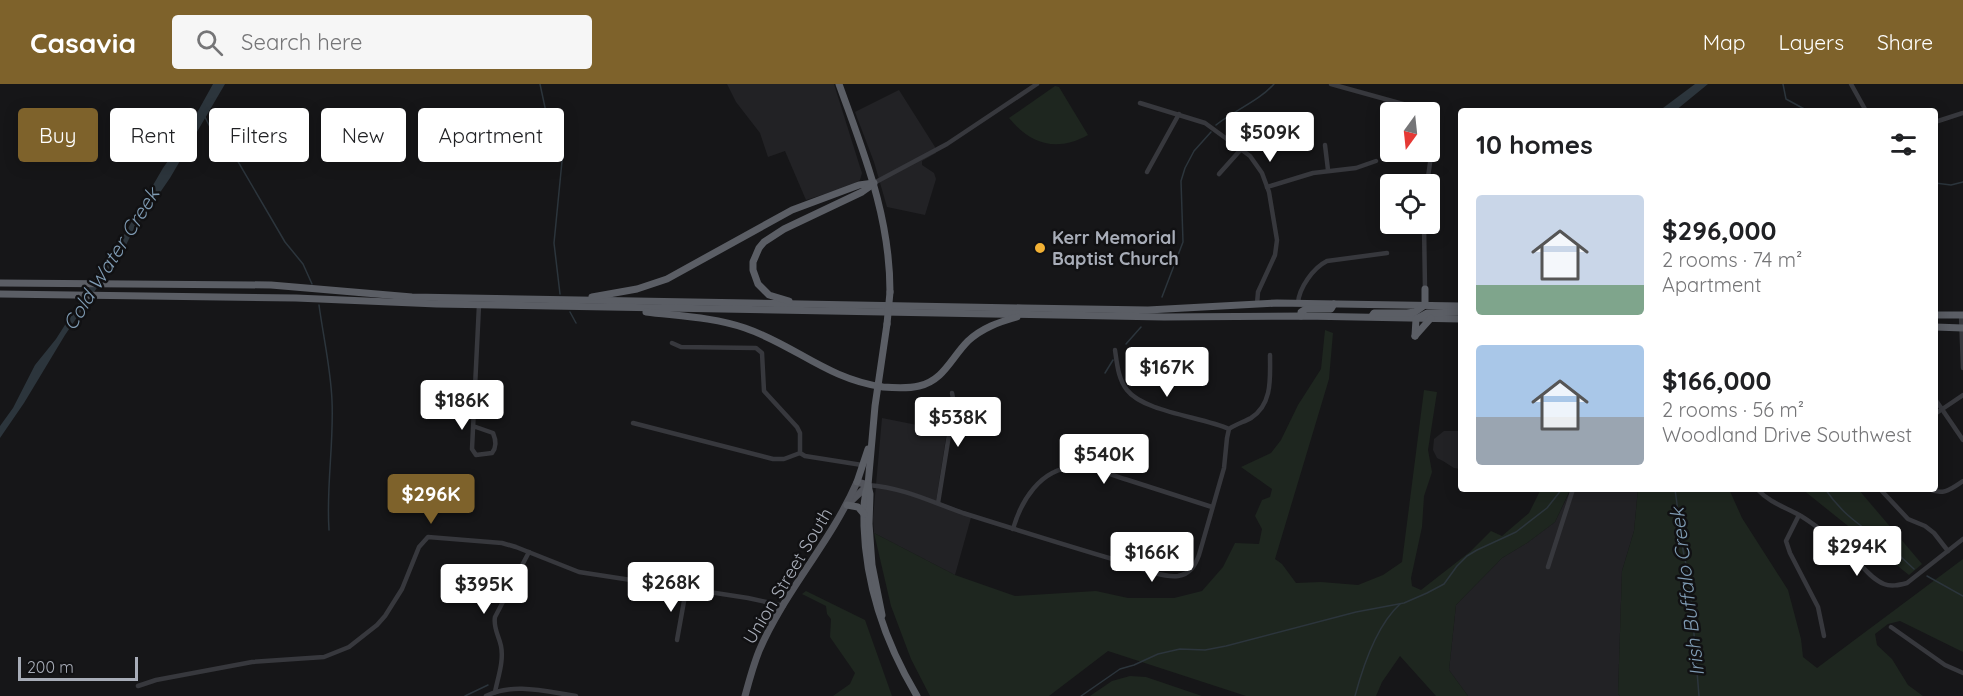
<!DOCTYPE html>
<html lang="en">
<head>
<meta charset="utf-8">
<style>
  :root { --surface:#fff; --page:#f6f6f6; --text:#202124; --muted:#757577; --accent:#7e622b }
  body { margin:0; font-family:Quicksand,sans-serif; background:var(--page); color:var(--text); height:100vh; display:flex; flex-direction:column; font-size:22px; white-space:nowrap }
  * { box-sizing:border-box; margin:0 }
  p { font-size:20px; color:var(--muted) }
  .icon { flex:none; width:33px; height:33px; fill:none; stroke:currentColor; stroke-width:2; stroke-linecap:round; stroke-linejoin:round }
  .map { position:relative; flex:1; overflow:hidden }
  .sheet { position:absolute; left:1458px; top:24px; width:480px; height:384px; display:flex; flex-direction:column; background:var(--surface); border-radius:6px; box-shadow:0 3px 15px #0003 }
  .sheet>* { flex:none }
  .guide { position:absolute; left:18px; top:24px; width:570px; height:54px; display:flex; gap:12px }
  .needle { width:39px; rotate:195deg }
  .controls { position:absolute; left:1380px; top:18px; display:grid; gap:12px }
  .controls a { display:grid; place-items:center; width:60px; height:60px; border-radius:6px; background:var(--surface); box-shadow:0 3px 15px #0003; font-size:30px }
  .scale { position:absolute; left:18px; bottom:15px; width:120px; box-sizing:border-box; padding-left:6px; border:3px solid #a8adb8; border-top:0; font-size:16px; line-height:21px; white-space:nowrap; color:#a8adb8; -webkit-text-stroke:4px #111113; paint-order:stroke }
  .price { position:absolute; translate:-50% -51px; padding:0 14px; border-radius:6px; background:#fff; color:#222; font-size:20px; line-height:39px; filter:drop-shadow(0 2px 3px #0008) }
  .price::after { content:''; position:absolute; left:50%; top:36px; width:18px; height:14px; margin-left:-9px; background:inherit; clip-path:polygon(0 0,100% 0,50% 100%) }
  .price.current { background:var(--accent); color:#fff }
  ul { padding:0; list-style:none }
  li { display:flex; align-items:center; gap:18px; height:150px; padding:0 18px }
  li span { display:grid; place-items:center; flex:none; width:168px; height:120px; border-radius:6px; color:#555 }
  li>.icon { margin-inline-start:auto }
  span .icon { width:72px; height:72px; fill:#fffc; stroke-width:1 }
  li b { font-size:26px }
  h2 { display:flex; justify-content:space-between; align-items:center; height:72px; padding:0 18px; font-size:26px }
  .chip { padding:0 21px; border-radius:6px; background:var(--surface); box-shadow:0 3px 15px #0003; font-size:21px; line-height:54px }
  .chip.current { background:var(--accent); color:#fff }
  header { display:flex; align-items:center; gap:36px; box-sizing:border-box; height:84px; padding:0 30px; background:var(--accent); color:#fff }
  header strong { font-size:28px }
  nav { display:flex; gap:33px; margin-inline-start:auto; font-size:21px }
  .search { width:420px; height:54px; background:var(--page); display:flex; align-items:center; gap:15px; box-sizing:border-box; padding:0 21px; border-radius:6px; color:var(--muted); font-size:22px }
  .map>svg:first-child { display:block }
</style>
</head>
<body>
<header>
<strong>Casavia</strong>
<div class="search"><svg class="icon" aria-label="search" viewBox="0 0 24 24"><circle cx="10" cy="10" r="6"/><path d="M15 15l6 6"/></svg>Search here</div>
<nav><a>Map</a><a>Layers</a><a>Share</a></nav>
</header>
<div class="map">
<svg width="1963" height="612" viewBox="0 0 1963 612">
  <rect width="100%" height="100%" fill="#161618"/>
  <g fill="#222225">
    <path d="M 727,0 L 834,0 L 860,83 L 862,89 L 860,96 L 850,102 L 806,116 L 785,67 L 768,73 L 760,49 L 736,18 Z"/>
    <path d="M 899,6 L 935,63 L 936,69 L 922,77 L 922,81 L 934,89 L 936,95 L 925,131 L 887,123 L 874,78 L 855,28 Z"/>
    <path d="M 882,334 L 947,347 L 936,417 L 972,430 L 955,491 L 874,449 L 873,434 Z"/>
    <path d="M 1444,347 L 1461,347 L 1461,385 L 1454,384 L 1443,377 L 1437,374 L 1433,366 L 1434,355 Z"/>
    <path d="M 1638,405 L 1634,447 L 1622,487 L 1618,610 L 1620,612 L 1468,612 L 1449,586 L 1456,521 L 1502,474 L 1527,459 L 1555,438 L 1571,405 Z"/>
  </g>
  <g fill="#1e261f">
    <path d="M 1055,2 L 1059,3 L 1088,51 C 1057,68 1031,61 1009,34 Z"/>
    <path d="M 1325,246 L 1333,249 L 1329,295 L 1275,475 L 1282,480 L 1296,499 L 1321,498 L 1358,501 L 1383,491 L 1402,478 L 1424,306 L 1437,308 L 1428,366 L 1432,388 L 1424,412 L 1422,443 L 1411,494 L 1412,502 L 1421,506 L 1471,467 L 1491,447 L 1502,452 L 1529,429 L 1541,405 L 1570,406 L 1555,438 L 1527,459 L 1502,474 L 1456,521 L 1449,586 L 1468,612 L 1436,612 L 1400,572 L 1382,598 L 1376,612 L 1246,612 L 1108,567 L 1049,612 L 930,612 L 911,575 L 891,522 L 874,449 L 955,491 L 1015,512 L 1096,507 L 1128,514 L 1174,514 L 1202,507 L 1223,483 L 1235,459 L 1259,460 L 1262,445 L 1255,432 L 1262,416 L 1270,413 L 1272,405 L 1241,383 L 1271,369 L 1281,356 L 1298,321 L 1321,285 Z"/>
    <path d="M 1638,405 L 1729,405 L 1742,434 L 1788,506 L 1801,555 L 1803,573 L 1817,584 L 1963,475 L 1963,568 L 1900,537 L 1888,540 L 1875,550 L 1877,561 L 1892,575 L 1908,601 L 1923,612 L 1620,612 L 1618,610 L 1622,487 L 1634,447 Z"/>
    <path d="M 1802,405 L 1858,405 L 1922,480 L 1909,491 Z"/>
    <path d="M 806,507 L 865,536 L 892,612 L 833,612 L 850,600 L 855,589 L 830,553 L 831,535 L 827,530 L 826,522 L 802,510 Z"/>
    <path d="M 1130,592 L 1146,593 L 1202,612 L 1090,612 L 1112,597 Z"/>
  </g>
  <g fill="#2c353c">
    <path d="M 213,0 L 225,0 L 170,94 L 132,149 L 118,177 L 107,189 L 65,251 L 24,319 L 0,354 L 0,342 L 13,324 L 35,281 L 56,255 L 116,161 L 124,151 L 163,84 L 178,63 Z"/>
    <path d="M 1695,0 L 1708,0 L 1675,27 L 1659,27 Z"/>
  </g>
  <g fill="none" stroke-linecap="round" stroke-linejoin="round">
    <g stroke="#2c353c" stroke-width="1.5">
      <path d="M 540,0 L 546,28 L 563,55 L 563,67 L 554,159 L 560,210"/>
      <path d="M 1783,0 L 1786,15 L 1808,27"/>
      <path d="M 205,33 L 214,51 L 233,69 L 285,158 L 303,180 L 312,200"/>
      <path d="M 1216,41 C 1235,26 1259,17 1274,0"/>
      <path d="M 1935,99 L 1951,101 L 1963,98"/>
      <path d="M 1162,213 L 1183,158 L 1181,97 L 1185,84 L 1194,67 L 1211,48"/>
      <path d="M 319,221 C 323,251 331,286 332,317 C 334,360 326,403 329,446"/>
      <path d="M 570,228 L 576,239"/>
      <path d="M 1126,260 L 1141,243"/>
      <path d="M 1105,289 L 1113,276"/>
      <path d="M 1675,405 L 1683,466 L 1690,500 L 1699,612"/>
      <path d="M 1825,405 C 1844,432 1859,440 1884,459 L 1886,459 L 1914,485"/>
      <path d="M 1927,492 L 1963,512"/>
      <path d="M 465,612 L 488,601"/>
      <path d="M 1081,612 L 1120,585 L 1134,581 L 1158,570 L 1180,565 L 1205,566 L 1226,562 L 1356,528 L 1404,519 L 1427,509 L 1444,500 L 1457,482 L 1467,472 L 1477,466 L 1516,448 L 1547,424 L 1562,405"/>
      <path d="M 1355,612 C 1363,582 1377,541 1400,520"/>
    </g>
    <g stroke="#37383d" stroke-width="4.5">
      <path d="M 1331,0 L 1421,25"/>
      <path d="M 1851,0 L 1866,27"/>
      <path d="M 1140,19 L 1205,39 L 1250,72 L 1262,89 L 1269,108 L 1277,156 L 1275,171 L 1258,208 L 1257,220"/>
      <path d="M 1935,38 L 1963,29"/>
      <path d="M 1325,61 L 1328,86"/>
      <path d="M 1147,88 L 1179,30"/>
      <path d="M 1219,90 L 1261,43"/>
      <path d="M 874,99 L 947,60 L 1037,0"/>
      <path d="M 1427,100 L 1433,58"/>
      <path d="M 1267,103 L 1313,89 L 1356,84 L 1376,77"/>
      <path d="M 1424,140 L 1425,205"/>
      <path d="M 1298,219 C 1299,204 1313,184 1327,177 L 1387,169"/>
      <path d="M 1961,231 L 1963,284"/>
      <path d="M 672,259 L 681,263 L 756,264 L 762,269 L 764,307 L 797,343 L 800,349 L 800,369 L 805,372 L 862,381"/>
      <path d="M 1115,266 C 1117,279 1118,295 1127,306 C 1144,328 1203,333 1229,345"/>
      <path d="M 1935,315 L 1963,356"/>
      <path d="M 1935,330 L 1963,311"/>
      <path d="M 633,339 L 773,375 L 784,375 L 800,369"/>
      <path d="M 473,342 L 493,349 C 496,356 497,363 492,369 L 476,371 L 472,365 L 479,221"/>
      <path d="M 868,401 C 904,404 929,417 963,429 C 1014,445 1065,461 1116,476 C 1132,481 1161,494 1178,492 C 1190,490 1195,482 1199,471 L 1224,384 L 1227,354 L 1229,345 C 1236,340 1244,338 1251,334 C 1273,320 1270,293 1270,271"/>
      <path d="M 1757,405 C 1770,419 1785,423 1801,432 C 1822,445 1841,462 1859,479 C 1866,487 1874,496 1884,500 C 1891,503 1899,501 1907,499 L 1963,455"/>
      <path d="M 1880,405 L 1908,435 L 1925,442 L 1934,449 L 1948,467"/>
      <path d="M 1929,405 C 1943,412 1951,405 1963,397"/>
      <path d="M 938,419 L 954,320 L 952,309"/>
      <path d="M 1799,431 L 1786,457 L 1790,469 L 1818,523 L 1824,552"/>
      <path d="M 1013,445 C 1021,417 1040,385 1074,383 C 1092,382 1111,391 1128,396 C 1156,405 1184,414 1212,423"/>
      <path d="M 1548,483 L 1573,405"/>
      <path d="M 1891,543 L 1945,581 L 1963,589"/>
      <path d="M 677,556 L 686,506"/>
      <path d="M 138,602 L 156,596 L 252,578 L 324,573 L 349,563 L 377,541 L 385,532 L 402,505 L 419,463 L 428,453 L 502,459 L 516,463 L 579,488 L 748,514 L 784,522"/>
      <path d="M 495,608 C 498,593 504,577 501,562 C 499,552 493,544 495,533 L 529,468"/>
      <path d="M 486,612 C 512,598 548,608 576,612"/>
    </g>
    <g stroke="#53555c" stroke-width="7">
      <path d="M 847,421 L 868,401"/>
      <path d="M 745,612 C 749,597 753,582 759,567 C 784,508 831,458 857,398 L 868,401"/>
    </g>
    <g stroke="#5b5e65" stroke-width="7">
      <path d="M 839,0 C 864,70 890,132 890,208"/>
      <path d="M 0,199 L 271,201 L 412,213 L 1023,224 L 1148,226 L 1277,219 L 1461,222"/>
      <path d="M 0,210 L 296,214 L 437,220 L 1164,233 L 1304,232 L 1461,235"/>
      <path d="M 592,213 L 637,205 L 667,195 L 792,126 L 859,101 L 874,99"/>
      <path d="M 789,217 L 769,211 L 758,200 L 753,186 L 753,178 L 759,164 L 764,158 L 784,145 L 862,108 L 872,101"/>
      <path d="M 646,228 C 678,232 713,233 745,244 C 795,261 827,295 883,303 C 895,304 907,305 919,302 C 944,296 951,274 968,257 C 982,244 999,238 1017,233"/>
      <path d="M 1935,231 L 1963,231"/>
      <path d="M 1301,232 L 1301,228 L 1306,225 L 1331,225 L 1334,220"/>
      <path d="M 1372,232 L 1374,229 L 1407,229 L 1415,228 L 1425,221 L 1425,205"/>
      <path d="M 887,240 L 875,322 L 868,401 C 863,414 864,428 864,442 C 866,503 886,560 917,612"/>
      <path d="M 1935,243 L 1963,244"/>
      <path d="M 1415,252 L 1416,235 L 1427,229 L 1461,228"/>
      <path d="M 1415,252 L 1431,234"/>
      <path d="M 857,398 L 868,365"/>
      <path d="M 868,401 L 870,410 L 869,440 L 872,481 L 882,531"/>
      <path d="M 847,421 L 858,423 L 864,430"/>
    </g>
    <path stroke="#5b5e65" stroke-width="7" d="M 887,240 L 890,208"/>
  </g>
  <circle fill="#f2b134" stroke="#111113" stroke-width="2" cx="1040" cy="164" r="6"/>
  <g text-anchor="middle" stroke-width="5" stroke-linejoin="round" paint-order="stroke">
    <g font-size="18" font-weight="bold" fill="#a8adb8" stroke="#111113" text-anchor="start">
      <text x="1052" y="160">Kerr Memorial<tspan x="1052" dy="21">Baptist Church</tspan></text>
    </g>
    <g font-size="18" fill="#a8adb8" stroke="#111113">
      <text transform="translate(788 492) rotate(-59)" y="6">Union Street South</text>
    </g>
    <g font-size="20" font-style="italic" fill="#7f9bb3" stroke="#111113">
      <text transform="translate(111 175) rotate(-58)" y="7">Cold Water Creek</text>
      <text transform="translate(1687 508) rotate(-97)" y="7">Irish Buffalo Creek</text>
    </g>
  </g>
</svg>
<div class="controls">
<a><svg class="needle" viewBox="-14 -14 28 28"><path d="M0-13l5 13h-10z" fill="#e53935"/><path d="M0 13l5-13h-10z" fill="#757577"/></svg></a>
<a><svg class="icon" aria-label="locate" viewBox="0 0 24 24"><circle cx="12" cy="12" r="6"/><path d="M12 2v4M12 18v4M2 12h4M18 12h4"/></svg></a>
</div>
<div class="scale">200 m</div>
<b class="price" style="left:1270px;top:79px">$509K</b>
<b class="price" style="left:1167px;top:314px">$167K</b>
<b class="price" style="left:462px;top:347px">$186K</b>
<b class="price" style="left:958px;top:364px">$538K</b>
<b class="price" style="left:1104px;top:401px">$540K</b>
<b class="price current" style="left:431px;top:441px">$296K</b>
<b class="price" style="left:1857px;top:493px">$294K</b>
<b class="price" style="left:1152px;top:499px">$166K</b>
<b class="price" style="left:671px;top:529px">$268K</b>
<b class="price" style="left:484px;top:531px">$395K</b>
<div class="guide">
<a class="chip current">Buy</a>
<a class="chip">Rent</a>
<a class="chip">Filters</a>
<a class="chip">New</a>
<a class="chip">Apartment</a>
</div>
<section class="sheet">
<h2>10 homes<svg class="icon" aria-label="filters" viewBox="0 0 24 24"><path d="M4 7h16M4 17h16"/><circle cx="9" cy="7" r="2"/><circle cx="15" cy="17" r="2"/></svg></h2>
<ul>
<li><span style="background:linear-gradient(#c9d6e8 75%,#7fa58c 0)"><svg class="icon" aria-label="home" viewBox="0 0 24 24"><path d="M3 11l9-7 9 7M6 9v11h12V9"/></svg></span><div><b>$296,000</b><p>2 rooms · 74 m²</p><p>Apartment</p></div></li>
<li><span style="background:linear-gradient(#a9c7e8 60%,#9aa5b1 0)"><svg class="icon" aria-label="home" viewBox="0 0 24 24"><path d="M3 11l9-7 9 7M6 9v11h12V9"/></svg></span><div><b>$166,000</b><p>2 rooms · 56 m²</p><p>Woodland Drive Southwest</p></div></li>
</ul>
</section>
</div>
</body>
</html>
